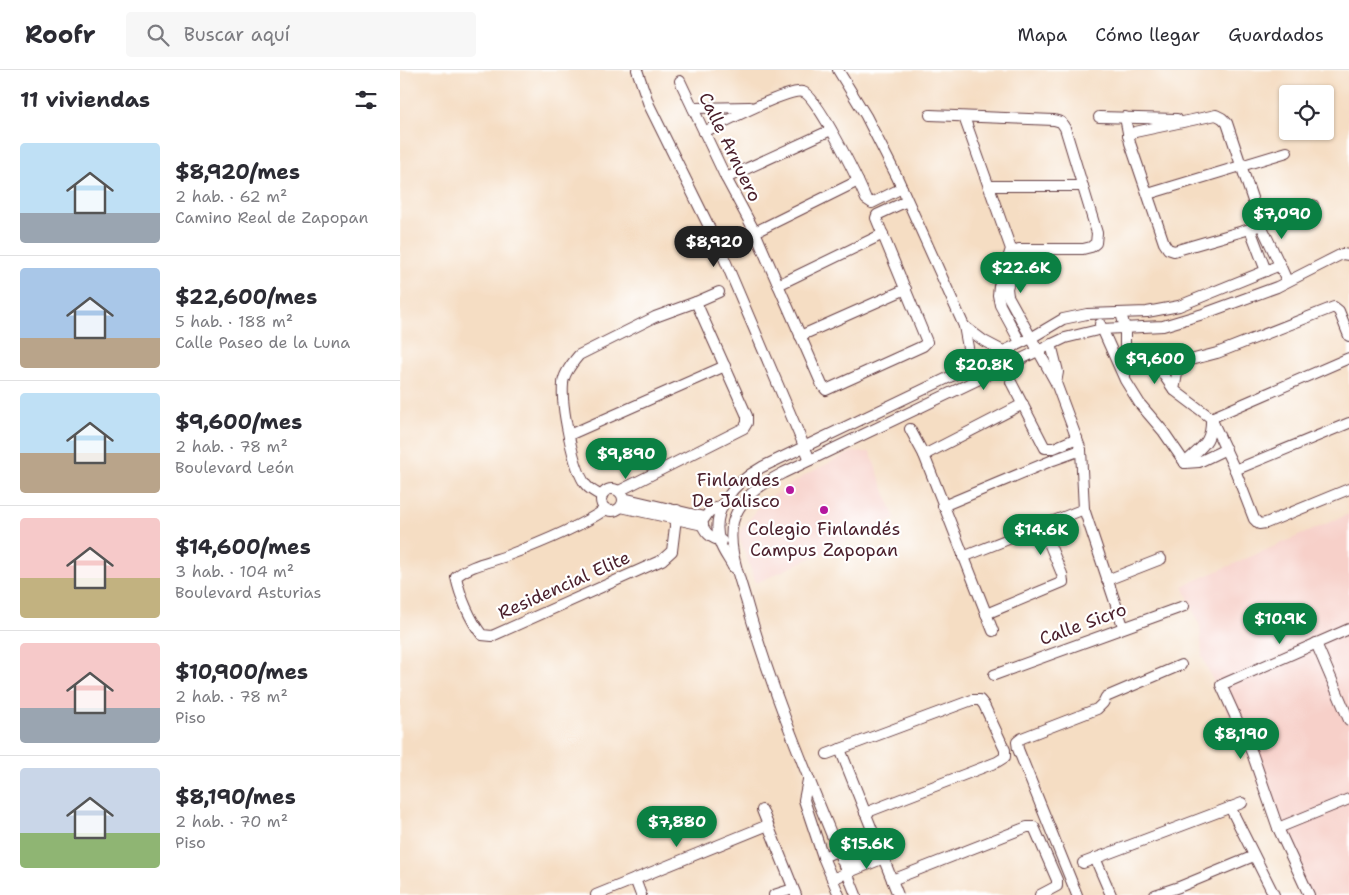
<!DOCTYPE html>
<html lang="es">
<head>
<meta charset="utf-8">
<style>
  :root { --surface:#fff; --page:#f7f7f7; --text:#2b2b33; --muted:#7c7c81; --line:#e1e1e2; --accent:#0b8043 }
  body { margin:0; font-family:"Shantell Sans",sans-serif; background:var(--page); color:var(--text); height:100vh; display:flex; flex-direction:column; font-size:19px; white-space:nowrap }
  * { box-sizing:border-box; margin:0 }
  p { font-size:16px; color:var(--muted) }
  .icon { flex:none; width:28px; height:28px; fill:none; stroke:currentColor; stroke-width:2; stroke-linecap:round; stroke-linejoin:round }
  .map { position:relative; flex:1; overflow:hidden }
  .panel { display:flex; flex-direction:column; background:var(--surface); width:400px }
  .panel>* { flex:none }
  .controls { position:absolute; left:879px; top:15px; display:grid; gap:10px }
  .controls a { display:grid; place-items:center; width:55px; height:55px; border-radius:5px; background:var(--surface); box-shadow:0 1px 4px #0004; font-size:25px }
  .price { position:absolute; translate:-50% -42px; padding:0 11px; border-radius:18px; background:var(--accent); color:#fff; font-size:16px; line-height:32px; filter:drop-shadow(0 1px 2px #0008) }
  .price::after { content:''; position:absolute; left:50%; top:30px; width:15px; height:11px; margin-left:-8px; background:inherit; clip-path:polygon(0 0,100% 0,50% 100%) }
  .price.current { background:#222; color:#fff }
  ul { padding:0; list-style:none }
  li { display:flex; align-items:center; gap:15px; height:125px; padding:0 20px }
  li+li { border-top:1px solid var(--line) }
  li span { display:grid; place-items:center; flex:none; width:140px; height:100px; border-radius:5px; color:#555 }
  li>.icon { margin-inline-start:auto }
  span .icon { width:60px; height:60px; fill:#fffc; stroke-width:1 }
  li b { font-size:21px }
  h2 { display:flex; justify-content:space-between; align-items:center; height:60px; padding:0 20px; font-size:21px }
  header { display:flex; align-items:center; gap:30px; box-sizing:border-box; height:70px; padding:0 25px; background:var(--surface); border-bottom:1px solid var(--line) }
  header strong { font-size:24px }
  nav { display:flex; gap:28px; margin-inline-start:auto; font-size:18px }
  .search { width:350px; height:45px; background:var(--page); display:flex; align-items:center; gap:12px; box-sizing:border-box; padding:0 18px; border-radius:5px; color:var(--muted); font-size:19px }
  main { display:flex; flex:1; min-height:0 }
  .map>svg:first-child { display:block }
</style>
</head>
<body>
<header>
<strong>Roofr</strong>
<div class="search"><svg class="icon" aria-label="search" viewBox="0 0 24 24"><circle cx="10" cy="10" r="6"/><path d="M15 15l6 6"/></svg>Buscar aquí</div>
<nav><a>Mapa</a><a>Cómo llegar</a><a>Guardados</a></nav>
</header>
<main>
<section class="panel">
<h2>11 viviendas<svg class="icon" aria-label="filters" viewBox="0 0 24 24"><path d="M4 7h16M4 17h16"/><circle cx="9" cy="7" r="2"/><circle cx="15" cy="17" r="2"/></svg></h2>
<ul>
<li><span style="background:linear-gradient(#bfe0f5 70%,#9aa5b1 0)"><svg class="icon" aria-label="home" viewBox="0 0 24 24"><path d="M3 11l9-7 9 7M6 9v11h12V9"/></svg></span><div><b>$8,920/mes</b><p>2 hab. · 62 m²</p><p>Camino Real de Zapopan</p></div></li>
<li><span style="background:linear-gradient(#a9c7e8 70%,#b9a48a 0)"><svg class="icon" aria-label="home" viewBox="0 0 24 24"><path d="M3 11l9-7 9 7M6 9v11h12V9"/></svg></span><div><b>$22,600/mes</b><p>5 hab. · 188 m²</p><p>Calle Paseo de la Luna</p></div></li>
<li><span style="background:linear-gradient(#bfe0f5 60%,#b9a48a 0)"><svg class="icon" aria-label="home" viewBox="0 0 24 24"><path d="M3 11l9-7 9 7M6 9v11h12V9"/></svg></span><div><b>$9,600/mes</b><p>2 hab. · 78 m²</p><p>Boulevard León</p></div></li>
<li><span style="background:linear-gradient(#f6c9c9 60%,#c2b280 0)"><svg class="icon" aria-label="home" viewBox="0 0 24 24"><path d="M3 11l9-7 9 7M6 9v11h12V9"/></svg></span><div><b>$14,600/mes</b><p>3 hab. · 104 m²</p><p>Boulevard Asturias</p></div></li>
<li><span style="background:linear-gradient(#f6c9c9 65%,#9aa5b1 0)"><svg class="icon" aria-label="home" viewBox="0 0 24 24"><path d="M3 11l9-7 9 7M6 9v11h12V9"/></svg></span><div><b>$10,900/mes</b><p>2 hab. · 78 m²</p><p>Piso</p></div></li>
<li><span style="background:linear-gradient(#c9d6e8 65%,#8fb573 0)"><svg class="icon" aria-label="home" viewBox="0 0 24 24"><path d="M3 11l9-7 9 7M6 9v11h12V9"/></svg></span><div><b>$8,190/mes</b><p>2 hab. · 70 m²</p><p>Piso</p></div></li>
</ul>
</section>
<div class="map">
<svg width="949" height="825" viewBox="0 0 949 825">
  <rect width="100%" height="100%" fill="#fff"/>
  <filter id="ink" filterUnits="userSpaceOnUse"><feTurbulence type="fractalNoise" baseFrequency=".02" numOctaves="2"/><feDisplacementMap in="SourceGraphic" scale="10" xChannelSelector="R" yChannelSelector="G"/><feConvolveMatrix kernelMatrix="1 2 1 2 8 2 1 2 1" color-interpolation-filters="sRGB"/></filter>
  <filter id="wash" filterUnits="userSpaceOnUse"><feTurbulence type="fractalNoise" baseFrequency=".0096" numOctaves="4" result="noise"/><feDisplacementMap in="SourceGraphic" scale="20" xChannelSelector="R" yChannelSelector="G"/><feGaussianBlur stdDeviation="1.12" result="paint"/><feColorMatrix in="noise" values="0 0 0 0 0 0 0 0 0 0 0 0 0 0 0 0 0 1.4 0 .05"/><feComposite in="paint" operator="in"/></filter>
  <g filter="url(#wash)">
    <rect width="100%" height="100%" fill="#f5ddc3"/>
    <g fill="#f7d0c9">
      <path d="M 451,382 L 470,382 L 495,449 L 356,513 L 338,464 L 363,432 L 407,404 Z"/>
      <path d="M 949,444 L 949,823 L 943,825 L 909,825 L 802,586 L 800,556 L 783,516 Z"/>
    </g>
  </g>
  <g filter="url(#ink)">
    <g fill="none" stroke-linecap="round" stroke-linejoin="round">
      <defs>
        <g id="minor">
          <path d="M 237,0 L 249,35 L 321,181 L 410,390"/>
          <path d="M 438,0 L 466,46 L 497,107 L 564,256 L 569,283 L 559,302"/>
          <path d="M 280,11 L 326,108 L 355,162 L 422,315 L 426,320 L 523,276 L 527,272 L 476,148 L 477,145 L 507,131"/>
          <path d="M 293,38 L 350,37"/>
          <path d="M 530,45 L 654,50 L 661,52 L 665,58 L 697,163 L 696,173 L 691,177 L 683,179 L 619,179 L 607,218 L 608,226 L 656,313 L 681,380 L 684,439 L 723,556"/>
          <path d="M 564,47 L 611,179 L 599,216 L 598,225 L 600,235 L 620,272"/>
          <path d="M 699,47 L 777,49"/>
          <path d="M 725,47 L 730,73 L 764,173 L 768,179 L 774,181 L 850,159 L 913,135"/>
          <path d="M 304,62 C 320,54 389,18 403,22 C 417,25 459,112 466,129 L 472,133 L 502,118"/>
          <path d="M 728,66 L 735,62 L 816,45 L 822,48 L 827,53 L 861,155 L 880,195"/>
          <path d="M 326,108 L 431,60"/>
          <path d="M 589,116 L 683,116"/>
          <path d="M 748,124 L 887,82"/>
          <path d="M 850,159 L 866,201"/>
          <path d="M 355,162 L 458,111"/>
          <path d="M 378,215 L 483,164"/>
          <path d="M 721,243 L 725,258 L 725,307"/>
          <path d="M 700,254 L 725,310 L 740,334 L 763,361 L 785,393"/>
          <path d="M 564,256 L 584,271 L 603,281"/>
          <path d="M 400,266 L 506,219"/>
          <path d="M 651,274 L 658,302 L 656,313"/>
          <path d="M 779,293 L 774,320 L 811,348 L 835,400 L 854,449 L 859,454 L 866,453 L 949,419"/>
          <path d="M 760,295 L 763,304 L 774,320"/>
          <path d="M 743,297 L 779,293 L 817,283 L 934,237 L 939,241 L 949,266"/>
          <path d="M 611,312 L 645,378 L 654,378 L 677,368"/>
          <path d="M 510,359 L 524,385 L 593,561"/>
          <path d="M 169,365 L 325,296"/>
          <path d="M 524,385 L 623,334"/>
          <path d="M 785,393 C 802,376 812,373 811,348 L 949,288"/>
          <path d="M 785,393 L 799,392 L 826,379"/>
          <path d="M 835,400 L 949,353"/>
          <circle cx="212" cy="430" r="11"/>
          <path d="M 219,421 L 344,358 L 347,353 L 347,346 L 296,232"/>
          <path d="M 202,426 C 196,423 190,420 186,415 C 173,399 161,335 163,314 C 163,304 173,292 179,285 L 255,247 L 296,232 L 319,222"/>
          <path d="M 223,428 L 304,447"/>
          <path d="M 543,436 L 653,390 L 681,380"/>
          <path d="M 221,437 L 303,455"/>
          <path d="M 206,439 C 178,458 138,474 106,486 C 90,492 70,495 56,507 C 60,526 70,550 82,565 L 92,566 L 262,490 L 272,481 L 277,440"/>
          <path d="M 322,471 C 312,469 303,462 302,452 L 309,442 L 323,434"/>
          <path d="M 563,487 L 684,439"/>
          <path d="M 333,497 C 329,489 323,482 320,473 C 309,440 335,412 362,397 L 631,268 L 663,249 L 687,244 L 747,242 L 779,236 L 880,195 L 887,211"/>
          <path d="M 707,510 L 761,489"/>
          <path d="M 586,544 L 663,512 L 662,504 L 642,456"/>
          <path d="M 916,573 L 949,650"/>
          <path d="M 594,605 L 784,536"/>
          <path d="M 440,679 L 498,825"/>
          <path d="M 427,684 L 572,630 L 580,630 L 584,635 L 605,680 L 605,687 L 597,692 L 465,743"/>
          <path d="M 408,710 L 404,730 L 423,787 L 439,825"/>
          <path d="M 830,737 L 874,825"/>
          <path d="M 362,740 L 396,825"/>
          <path d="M 878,758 L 949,729"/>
          <path d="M 423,787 L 474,765"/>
          <path d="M 695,788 L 711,825"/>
          <path d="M 683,793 L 842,733"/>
          <path d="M 444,796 L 481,781"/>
          <path d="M 235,809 L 241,825"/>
          <path d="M 432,809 L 484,788"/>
          <path d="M 492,810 L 627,757 L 634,757 L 657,810 L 657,816 L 640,825"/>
          <path d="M 196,825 L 368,755"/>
          <path d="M 374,825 L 393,819"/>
          <path d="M 456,825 C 417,727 374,631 346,530 C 339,506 327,476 333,452 C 340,427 362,414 383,403 L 665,268 L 702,259 L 763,256 L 803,244 L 877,217 L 942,184 L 949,185"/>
          <path d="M 677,825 L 618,679 L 617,672 L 622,668 L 697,639 L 703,633 L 706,627 L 781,595"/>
          <path d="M 755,825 L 779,817 L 854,786"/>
          <path d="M 909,825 L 878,758 L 852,683 L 821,615 L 949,559"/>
        </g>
      </defs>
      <use href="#minor" stroke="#643c42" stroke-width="12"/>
      <use href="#minor" stroke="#fff" stroke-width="10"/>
    </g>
  </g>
  <g fill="#b5179e" stroke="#fff" stroke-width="2">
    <circle cx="390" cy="420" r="5"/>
    <circle cx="424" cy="440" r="5"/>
  </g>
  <g text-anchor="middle" stroke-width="4.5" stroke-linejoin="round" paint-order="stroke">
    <g font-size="18" fill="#4a1f2b" stroke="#fff">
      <text transform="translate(330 77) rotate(64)" y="6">Calle Arnuero</text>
      <text transform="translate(164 515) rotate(-24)" y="6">Residencial Elite</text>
      <text transform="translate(683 554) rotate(-20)" y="6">Calle Sicro</text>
    </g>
    <g font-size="18" fill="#4a1f2b" stroke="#fff" text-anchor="end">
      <text x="380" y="416">Finlandes<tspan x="380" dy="21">De Jalisco</tspan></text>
      <text x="424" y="465" text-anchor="middle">Colegio Finlandés<tspan x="424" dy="21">Campus Zapopan</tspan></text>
    </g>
  </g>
</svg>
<div class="controls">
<a><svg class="icon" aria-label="locate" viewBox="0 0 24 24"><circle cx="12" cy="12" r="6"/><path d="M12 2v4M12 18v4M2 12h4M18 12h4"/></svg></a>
</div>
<b class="price" style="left:882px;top:170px">$7,090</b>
<b class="price current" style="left:314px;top:198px">$8,920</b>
<b class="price" style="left:621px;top:224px">$22.6K</b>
<b class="price" style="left:755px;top:315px">$9,600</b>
<b class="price" style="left:584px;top:321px">$20.8K</b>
<b class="price" style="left:226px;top:410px">$9,890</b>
<b class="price" style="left:641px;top:486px">$14.6K</b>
<b class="price" style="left:880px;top:575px">$10.9K</b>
<b class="price" style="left:841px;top:690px">$8,190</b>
<b class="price" style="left:277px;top:778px">$7,880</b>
<b class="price" style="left:467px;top:800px">$15.6K</b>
</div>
</main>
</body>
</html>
